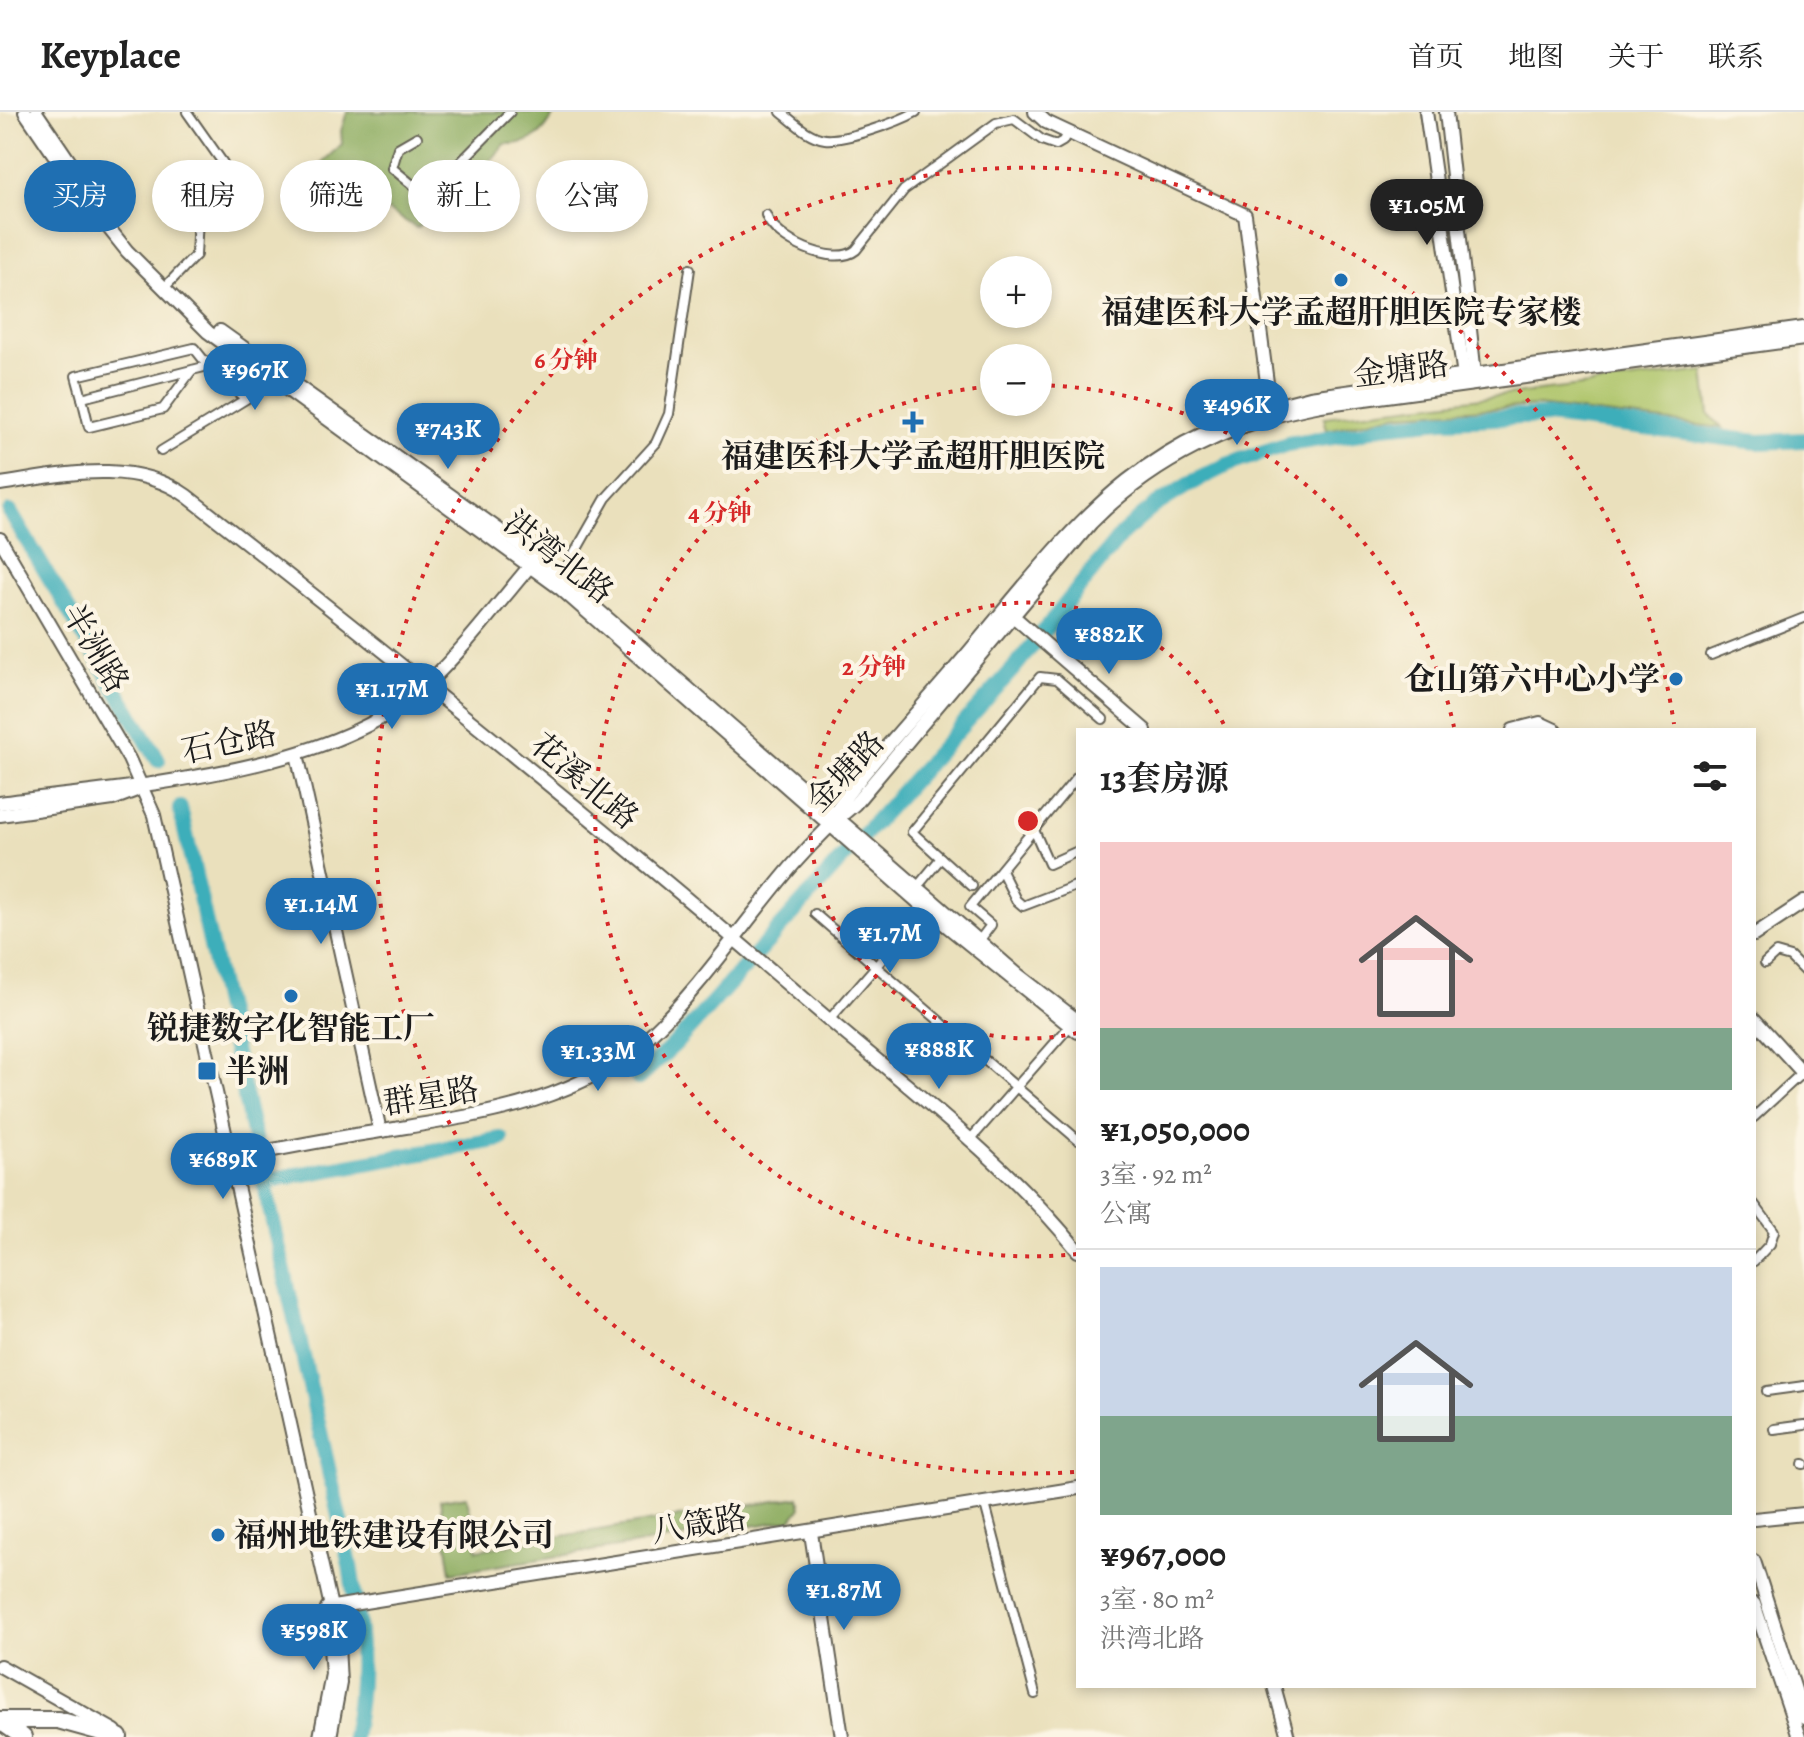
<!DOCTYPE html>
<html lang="zh">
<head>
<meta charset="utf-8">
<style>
  :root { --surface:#fff; --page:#f2f2f2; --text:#222; --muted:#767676; --line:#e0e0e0; --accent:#1f6fb2 }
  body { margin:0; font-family:Alegreya,"Noto Serif SC",serif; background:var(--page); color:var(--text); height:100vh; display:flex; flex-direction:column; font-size:30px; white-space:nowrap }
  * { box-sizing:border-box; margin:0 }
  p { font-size:26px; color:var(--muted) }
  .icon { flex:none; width:44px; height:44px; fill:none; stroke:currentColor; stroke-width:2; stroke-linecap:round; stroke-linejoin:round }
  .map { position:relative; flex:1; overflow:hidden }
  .details { position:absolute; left:1076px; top:616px; width:680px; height:960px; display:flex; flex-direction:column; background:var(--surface); border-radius:0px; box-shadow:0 4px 12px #0003 }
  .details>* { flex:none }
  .guide { position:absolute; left:24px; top:48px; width:760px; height:72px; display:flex; gap:16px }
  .buttons { position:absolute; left:980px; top:144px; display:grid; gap:16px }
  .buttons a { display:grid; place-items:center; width:72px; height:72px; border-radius:50%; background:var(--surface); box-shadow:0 4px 12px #0003; font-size:40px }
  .price { position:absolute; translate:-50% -68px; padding:0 18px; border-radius:28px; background:var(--accent); color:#fff; font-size:26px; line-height:52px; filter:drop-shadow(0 2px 4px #0008) }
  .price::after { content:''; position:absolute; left:50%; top:48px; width:24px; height:18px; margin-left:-12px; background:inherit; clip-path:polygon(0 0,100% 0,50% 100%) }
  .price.active { background:#222; color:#fff }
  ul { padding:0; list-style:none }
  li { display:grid; align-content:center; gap:16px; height:424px; padding:0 24px }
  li+li { border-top:2px solid var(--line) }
  li span { display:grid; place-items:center; height:248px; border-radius:0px; color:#555 }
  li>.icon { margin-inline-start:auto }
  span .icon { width:144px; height:144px; fill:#fffc; stroke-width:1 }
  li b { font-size:34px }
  h2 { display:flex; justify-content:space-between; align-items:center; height:96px; padding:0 24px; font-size:34px }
  .tag { padding:0 28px; border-radius:36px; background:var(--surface); box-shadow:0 4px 12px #0003; font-size:28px; line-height:72px }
  .tag.active { background:var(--accent); color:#fff }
  header { display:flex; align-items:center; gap:48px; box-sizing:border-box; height:112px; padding:0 40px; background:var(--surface); border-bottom:2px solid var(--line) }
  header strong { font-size:38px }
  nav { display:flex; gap:44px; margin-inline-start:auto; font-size:28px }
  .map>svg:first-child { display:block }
</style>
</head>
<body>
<header>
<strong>Keyplace</strong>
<nav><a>首页</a><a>地图</a><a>关于</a><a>联系</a></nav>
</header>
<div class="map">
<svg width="1804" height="1625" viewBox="0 0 1804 1625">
  <rect width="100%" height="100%" fill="#fcf5e5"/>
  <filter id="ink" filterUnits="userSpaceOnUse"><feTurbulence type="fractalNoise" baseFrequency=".0125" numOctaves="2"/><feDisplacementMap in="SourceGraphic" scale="16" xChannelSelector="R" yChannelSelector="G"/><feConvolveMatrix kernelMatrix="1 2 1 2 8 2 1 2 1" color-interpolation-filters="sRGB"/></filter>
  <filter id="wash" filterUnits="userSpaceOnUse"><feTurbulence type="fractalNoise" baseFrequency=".006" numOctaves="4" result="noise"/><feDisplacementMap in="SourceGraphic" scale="32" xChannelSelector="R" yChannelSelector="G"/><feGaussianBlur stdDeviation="1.8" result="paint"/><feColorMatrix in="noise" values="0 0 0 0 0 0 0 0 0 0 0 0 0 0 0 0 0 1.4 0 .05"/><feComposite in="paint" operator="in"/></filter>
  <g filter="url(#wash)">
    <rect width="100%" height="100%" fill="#eae0bc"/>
    <path fill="#adc469" stroke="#647042" stroke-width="2" d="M 1704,259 L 1709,302 L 1722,316 L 1538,294 L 1400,302 L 1327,318 L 1324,305 Z"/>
    <g fill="#8aaa5d" stroke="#53633c" stroke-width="2">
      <path d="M 347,0 L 555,0 C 544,23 531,33 505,32 L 460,84 L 432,100 L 417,116 L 317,55 L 342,32 L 341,19 Z"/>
      <path d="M 467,1384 L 477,1438 L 799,1385 L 801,1395 L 791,1408 L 451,1461 L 440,1388 Z"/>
    </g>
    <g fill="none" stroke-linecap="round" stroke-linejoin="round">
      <g stroke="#3eaeba" stroke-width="16">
        <path d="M 10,400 L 158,648"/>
        <path d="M 180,696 L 350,1453 C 360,1518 366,1560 353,1625"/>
        <path d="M 638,966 L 676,931 L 1014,556 L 1123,421 L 1153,395 L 1191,371 L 1227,353 L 1287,332 L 1360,321 L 1382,314 L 1443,308 L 1548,304 L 1758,330 L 1804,328"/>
        <path d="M 263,1069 L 501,1027"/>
      </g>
    </g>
  </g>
  <g filter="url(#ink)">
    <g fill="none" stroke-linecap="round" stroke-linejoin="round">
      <defs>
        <g id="street">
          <path d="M 781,0 C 794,10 808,25 825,27 C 845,29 898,10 916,0"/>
          <path d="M 417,25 L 398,36 L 392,56 L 415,75 L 447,64 L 510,0"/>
          <path d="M 766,103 C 773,127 834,156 856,138 L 904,78 L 996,11 L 1014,7 L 1042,28 L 1056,33 L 1063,29 L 1067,20"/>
          <path d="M 163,177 L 196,143 L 199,87 L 223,51 L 187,0"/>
          <path d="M 192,258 L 163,297 L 89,315 L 82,286 L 192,258 L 208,254"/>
          <path d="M 82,286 L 76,264 L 194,236 L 215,262 L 246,287 L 161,339"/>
          <path d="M 561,465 L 606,386 L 656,331 L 669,302 L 690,157"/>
          <path d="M 1711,543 L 1804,506"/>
          <path d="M 1034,718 L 1049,752 L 1078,739"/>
          <path d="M 1001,758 L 1016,788 L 1023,794 L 1078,773"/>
          <path d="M 972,774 L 912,720 L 1040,565 L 1057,567 L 1103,607"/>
          <path d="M 917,775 L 941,746"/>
          <path d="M 815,802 L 1078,1028"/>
          <path d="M 979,829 L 991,813 L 970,795 L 1078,664"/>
          <path d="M 1765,851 L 1776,841 L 1790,845 L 1804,859"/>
          <path d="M 829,908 L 926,797"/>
          <path d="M 1754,1005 L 1803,960"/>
          <path d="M 969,1029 L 1069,915"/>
          <path d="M 1754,1092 L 1774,1119 L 1770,1132 L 1754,1149"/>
          <path d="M 1767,1279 L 1804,1274"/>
          <path d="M 1774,1317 L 1804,1313"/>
          <path d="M 1803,1352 L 1804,1352"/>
          <path d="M 985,1392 L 1035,1582"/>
        </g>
        <g id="secondary">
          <path d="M 25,0 L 76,75 L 127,139 L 208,220 L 561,477 L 926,797 L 1078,920"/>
          <path d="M 36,0 L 97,90"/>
          <path d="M 1035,0 L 1046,10 L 1245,103 L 1271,301"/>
          <path d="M 1426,0 L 1464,264"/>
          <path d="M 1446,0 L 1475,263"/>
          <path d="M 220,219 L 537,445 L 1017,862 L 1078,909"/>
          <path d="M 0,372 C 62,363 132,345 187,384 C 397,548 605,715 807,889 C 898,968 1003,1045 1078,1139"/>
          <path d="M 0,427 L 129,647 L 154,703 L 331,1495"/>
          <path d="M 1013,504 L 1145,618"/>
          <path d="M 1513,618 L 1540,611 L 1555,618"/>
          <path d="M 297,642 L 380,1019"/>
          <path d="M 0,691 C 125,674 333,663 427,572 C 466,535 500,489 535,448"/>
          <path d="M 0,703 L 113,687 L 134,679"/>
          <path d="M 830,706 C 870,650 919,599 963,547 C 1076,413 1130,328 1310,285 L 1804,216"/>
          <path d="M 1754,823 L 1804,790"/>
          <path d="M 1754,907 L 1804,962"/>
          <path d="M 232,1046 C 279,1037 327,1027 375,1020 C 471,1004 575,994 650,923 C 725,853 774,757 855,692 L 1091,411 C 1153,348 1234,309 1321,293 L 1804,227"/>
          <path d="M 1754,1407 L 1804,1402"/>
          <path d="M 811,1421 L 842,1625"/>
          <path d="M 1754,1449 L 1804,1606"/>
          <path d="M 1754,1492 L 1799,1625"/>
          <path d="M 0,1554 L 115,1619"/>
          <path d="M 1274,1574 L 1288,1625"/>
          <path d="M 320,1625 L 332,1562 L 327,1496 L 1078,1376"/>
          <path d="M 330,1625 L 340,1571 L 336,1495"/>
        </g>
        <g id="highway">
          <path d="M 0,1608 L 58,1608 L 119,1625"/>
          <path d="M 0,1609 L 23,1625"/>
        </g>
      </defs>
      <use href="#street" stroke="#646154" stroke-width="12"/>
      <use href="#secondary" stroke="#646154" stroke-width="16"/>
      <use href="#highway" stroke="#646154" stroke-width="20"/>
      <use href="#street" stroke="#fff" stroke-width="8"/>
      <use href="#secondary" stroke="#fff" stroke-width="12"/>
      <use href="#highway" stroke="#fff" stroke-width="16"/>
    </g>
  </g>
  <g fill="none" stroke="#d62828" stroke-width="4" stroke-dasharray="4 8">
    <path d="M1077 921A218 218 0 1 1 1226 617"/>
    <path d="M1077 1142A436 436 0 1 1 994 274M1039 273A436 436 0 0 1 1454 615"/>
    <path d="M1074 1360A653 653 0 1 1 1674 612"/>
  </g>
  <g fill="#1f6fb2" stroke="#fcf5e5" stroke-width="3">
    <circle cx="1341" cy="168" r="8"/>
    <path d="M909 298h8v8h8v8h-8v8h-8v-8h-8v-8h8z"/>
    <circle cx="1676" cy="567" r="8"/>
    <circle cx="291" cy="884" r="8"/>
    <rect x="197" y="949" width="20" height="20" rx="4"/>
    <circle cx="218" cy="1423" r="8"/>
  </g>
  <g text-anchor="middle" stroke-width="8" stroke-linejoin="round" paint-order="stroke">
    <g font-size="32" font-weight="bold" fill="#1c1c1c" stroke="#fcf5e5">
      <text x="1341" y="211">福建医科大学孟超肝胆医院专家楼</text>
      <text x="913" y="355">福建医科大学孟超肝胆医院</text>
      <text x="1660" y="578" text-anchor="end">仓山第六中心小学</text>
      <text x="291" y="927">锐捷数字化智能工厂</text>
      <text x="225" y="970" text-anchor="start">半洲</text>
      <text x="234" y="1434" text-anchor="start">福州地铁建设有限公司</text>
    </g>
    <g font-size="32" fill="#1c1c1c" stroke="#fcf5e5">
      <text transform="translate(1401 257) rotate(-7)" y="11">金塘路</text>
      <text transform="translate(559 445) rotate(38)" y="11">洪湾北路</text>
      <text transform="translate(96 536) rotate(59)" y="11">半洲路</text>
      <text transform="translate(229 630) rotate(-12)" y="11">石仓路</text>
      <text transform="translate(845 659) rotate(-47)" y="11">金塘路</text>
      <text transform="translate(585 669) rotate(40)" y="11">花溪北路</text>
      <text transform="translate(431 984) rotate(-9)" y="11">群星路</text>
      <text transform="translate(699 1412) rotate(-9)" y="11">八箴路</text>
    </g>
  </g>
  <circle cx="1028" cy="709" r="12" fill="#d62828" stroke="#fcf5e5" stroke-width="4"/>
  <g font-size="24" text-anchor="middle" font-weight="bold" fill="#d62828" stroke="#fcf5e5" stroke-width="8" stroke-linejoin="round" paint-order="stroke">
    <text x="566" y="256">6 分钟</text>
    <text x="720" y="409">4 分钟</text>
    <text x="874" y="563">2 分钟</text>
  </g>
</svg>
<div class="buttons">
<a>+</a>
<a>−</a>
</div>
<b class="price active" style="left:1427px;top:135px">¥1.05M</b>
<b class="price" style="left:255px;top:300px">¥967K</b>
<b class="price" style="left:1237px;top:335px">¥496K</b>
<b class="price" style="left:448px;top:359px">¥743K</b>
<b class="price" style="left:1109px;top:564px">¥882K</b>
<b class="price" style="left:392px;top:619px">¥1.17M</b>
<b class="price" style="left:321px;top:834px">¥1.14M</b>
<b class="price" style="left:890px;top:863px">¥1.7M</b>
<b class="price" style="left:939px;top:979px">¥888K</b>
<b class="price" style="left:598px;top:981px">¥1.33M</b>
<b class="price" style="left:223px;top:1089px">¥689K</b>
<b class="price" style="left:844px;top:1520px">¥1.87M</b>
<b class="price" style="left:314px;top:1560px">¥598K</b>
<div class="guide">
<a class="tag active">买房</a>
<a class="tag">租房</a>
<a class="tag">筛选</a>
<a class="tag">新上</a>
<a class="tag">公寓</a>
</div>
<section class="details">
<h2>13套房源<svg class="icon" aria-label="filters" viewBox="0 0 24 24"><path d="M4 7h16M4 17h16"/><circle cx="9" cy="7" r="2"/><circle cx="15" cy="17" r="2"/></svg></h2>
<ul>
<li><span style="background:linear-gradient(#f6c9c9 75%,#7fa58c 0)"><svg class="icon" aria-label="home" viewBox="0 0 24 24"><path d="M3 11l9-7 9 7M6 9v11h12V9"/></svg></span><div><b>¥1,050,000</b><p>3室 · 92 m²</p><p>公寓</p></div></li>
<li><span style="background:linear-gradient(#c9d6e8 60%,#7fa58c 0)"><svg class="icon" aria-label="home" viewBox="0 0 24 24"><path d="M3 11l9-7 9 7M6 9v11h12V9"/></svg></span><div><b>¥967,000</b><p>3室 · 80 m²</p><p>洪湾北路</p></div></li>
</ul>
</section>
</div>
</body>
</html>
